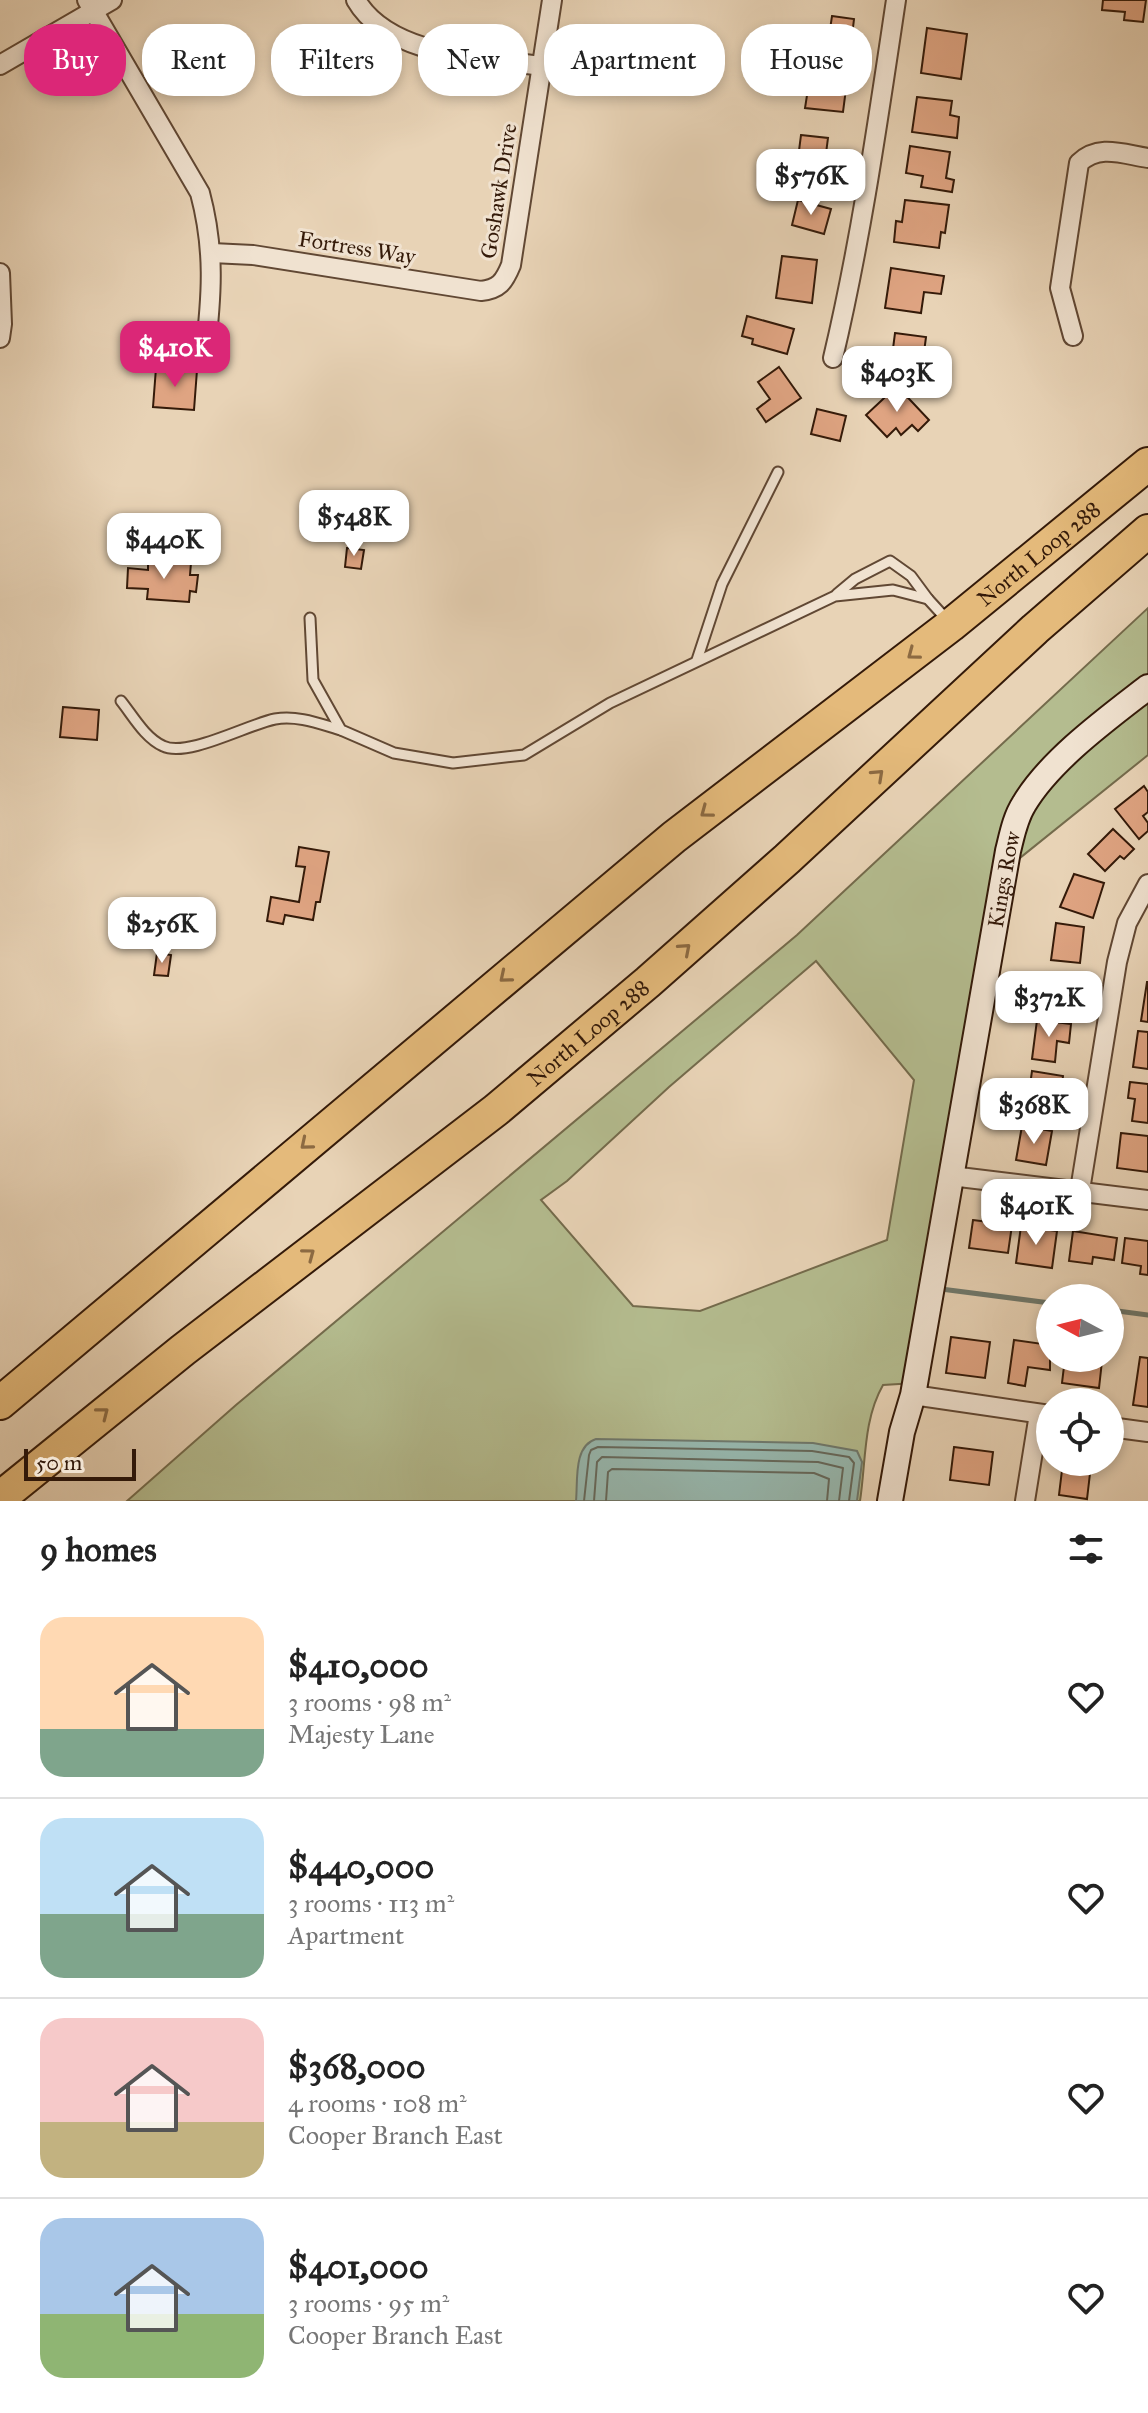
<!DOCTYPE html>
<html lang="en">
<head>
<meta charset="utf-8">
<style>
  :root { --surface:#fff; --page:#f2f2f2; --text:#222; --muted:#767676; --line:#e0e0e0; --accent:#db2777 }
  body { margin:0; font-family:"IM FELL Great Primer",serif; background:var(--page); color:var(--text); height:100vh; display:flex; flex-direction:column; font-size:30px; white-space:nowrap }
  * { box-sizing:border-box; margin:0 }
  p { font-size:26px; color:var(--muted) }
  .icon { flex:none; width:44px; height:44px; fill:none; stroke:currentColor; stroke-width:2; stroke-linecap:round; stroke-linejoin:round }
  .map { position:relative; height:1501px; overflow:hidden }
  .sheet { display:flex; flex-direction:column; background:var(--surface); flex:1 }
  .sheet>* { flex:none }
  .guide { position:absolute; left:24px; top:24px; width:1100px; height:72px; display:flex; gap:16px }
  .needle { width:52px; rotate:277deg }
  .controls { position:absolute; left:1036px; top:1284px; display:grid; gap:16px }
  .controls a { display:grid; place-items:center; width:88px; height:88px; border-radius:50%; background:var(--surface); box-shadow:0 4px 12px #0003; font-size:40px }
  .scale { position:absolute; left:24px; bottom:20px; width:112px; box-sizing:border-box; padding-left:8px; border:4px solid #341a09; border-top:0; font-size:22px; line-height:28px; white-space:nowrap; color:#341a09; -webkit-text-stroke:6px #f0e2d0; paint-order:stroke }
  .price { position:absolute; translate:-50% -68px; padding:0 18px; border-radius:16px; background:#fff; color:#222; font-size:26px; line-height:52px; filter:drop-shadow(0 2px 4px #0008) }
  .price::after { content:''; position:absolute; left:50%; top:48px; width:24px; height:18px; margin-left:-12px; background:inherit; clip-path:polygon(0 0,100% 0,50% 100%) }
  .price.selected { background:var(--accent); color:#fff }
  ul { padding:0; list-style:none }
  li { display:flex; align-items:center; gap:24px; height:200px; padding:0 40px }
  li+li { border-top:2px solid var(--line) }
  li span { display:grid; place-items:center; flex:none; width:224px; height:160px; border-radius:24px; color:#555 }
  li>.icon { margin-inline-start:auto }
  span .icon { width:96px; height:96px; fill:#fffc; stroke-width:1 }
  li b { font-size:34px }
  h2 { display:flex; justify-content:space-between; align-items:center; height:96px; padding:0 40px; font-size:34px }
  .tag { padding:0 28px; border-radius:32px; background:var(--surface); box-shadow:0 4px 12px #0003; font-size:28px; line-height:72px }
  .tag.selected { background:var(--accent); color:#fff }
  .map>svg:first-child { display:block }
</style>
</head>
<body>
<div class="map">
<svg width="1148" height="1501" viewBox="0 0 1148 1501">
  <rect width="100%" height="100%" fill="#e8d3b6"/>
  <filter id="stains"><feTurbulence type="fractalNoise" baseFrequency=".0025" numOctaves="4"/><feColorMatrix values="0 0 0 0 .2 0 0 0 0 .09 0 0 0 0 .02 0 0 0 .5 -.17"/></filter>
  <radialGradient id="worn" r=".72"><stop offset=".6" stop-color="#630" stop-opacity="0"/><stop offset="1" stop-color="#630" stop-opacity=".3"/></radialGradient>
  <path fill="#b4bc8f" stroke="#746b4c" stroke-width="2" fill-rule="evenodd" d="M 1148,608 L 1148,755 L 1005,870 L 915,1383 L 883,1385 C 863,1420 866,1462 860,1501 L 127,1501 L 236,1405 L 797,935 ZM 816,961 L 914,1080 L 887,1240 L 700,1311 L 633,1306 L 541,1200 L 567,1181 L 669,1087 Z"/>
  <path fill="#97b8af" stroke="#6f796d" stroke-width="2" d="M 596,1439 L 813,1443 L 857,1451 L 862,1462 L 857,1501 L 576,1501 C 578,1481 573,1446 596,1439 Z"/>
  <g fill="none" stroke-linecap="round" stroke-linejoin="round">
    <g stroke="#66695c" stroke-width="2">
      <path d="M 584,1501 L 589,1455 L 591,1450 L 598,1447 L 812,1451 L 849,1457 L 854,1463 L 849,1501"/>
      <path d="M 594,1501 L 597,1462 L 602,1457 L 818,1462 L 843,1468 L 839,1501"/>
      <path d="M 606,1501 L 608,1472 L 612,1469 L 814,1473 L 829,1479 L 827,1501"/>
    </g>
    <g stroke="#6f796d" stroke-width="5">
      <path d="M 941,1289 L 1050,1303"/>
      <path d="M 1110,1310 L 1148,1315"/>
    </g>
  </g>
  <g fill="#dfa482" stroke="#341a09" stroke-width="2">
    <path d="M 1103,0 L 1146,0 L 1143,22 L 1124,20 L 1125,12 L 1102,10 Z"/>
    <path d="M 832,16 L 854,19 L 850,53 L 827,50 Z"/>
    <path d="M 927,28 L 967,34 L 961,79 L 921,73 Z"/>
    <path d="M 810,76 L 847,81 L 843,112 L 805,108 Z"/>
    <path d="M 917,97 L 952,101 L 950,115 L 959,117 L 957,138 L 912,132 Z"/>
    <path d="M 801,135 L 828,138 L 824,169 L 797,166 Z"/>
    <path d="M 910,146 L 950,152 L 946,178 L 954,180 L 952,192 L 921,187 L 923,176 L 906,173 Z"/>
    <path d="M 798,200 L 831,209 L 824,234 L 792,225 Z"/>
    <path d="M 905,200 L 949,205 L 945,233 L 941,232 L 939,248 L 894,242 L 896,221 L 902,222 Z"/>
    <path d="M 782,256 L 817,260 L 812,303 L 776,298 Z"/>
    <path d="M 891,268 L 944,276 L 941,294 L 924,292 L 921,313 L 885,308 Z"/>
    <path d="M 747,316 L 794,329 L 787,354 L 752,344 L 753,339 L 742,336 Z"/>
    <path d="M 895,333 L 926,337 L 921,376 L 890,372 Z"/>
    <path d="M 779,367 L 801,398 L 766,422 L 757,409 L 770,399 L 758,382 Z"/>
    <path d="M 156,368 L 197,370 L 194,410 L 153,407 Z"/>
    <path d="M 897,386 L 929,420 L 918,431 L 912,425 L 901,435 L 896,428 L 887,437 L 866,415 Z"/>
    <path d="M 817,409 L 846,416 L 840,441 L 811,434 Z"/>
    <path d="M 347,548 L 364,550 L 361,569 L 345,567 Z"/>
    <path d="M 148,560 L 191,563 L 190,575 L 198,575 L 196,592 L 190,591 L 189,602 L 147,599 L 148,589 L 127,588 L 128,568 L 148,570 Z"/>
    <path d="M 63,707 L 99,710 L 97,740 L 60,737 Z"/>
    <path d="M 1144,786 L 1148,792 L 1148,812 L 1143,816 L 1148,823 L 1148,831 L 1139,839 L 1115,809 Z"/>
    <path d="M 1113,829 L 1134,849 L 1124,859 L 1120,856 L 1105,871 L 1088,854 Z"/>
    <path d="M 299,847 L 329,852 L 320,902 L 316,902 L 313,920 L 285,915 L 283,924 L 267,921 L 271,897 L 299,902 L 305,867 L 296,866 Z"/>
    <path d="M 1074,874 L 1104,883 L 1093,918 L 1060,907 Z"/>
    <path d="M 1056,923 L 1084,927 L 1080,963 L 1051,960 Z"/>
    <path d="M 157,953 L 171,955 L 168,976 L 154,975 Z"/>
    <path d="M 1050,972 L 1077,975 L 1073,1010 L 1046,1007 Z"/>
    <path d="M 1147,982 L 1148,982 L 1148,1022 L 1141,1021 Z"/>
    <path d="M 1037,1020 L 1071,1024 L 1069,1043 L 1057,1041 L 1055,1062 L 1032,1059 Z"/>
    <path d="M 1138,1031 L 1148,1032 L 1148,1069 L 1133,1067 Z"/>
    <path d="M 1032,1071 L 1063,1076 L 1061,1092 L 1053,1091 L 1050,1114 L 1017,1109 L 1018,1098 L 1028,1100 Z"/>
    <path d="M 1130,1082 L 1148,1084 L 1148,1123 L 1132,1121 L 1135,1099 L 1128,1098 Z"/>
    <path d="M 1022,1126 L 1052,1131 L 1046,1165 L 1016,1160 Z"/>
    <path d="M 1121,1133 L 1148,1136 L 1148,1172 L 1117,1168 Z"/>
    <path d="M 973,1220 L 1012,1225 L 1008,1253 L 969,1248 Z"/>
    <path d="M 1021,1226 L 1057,1231 L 1052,1268 L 1016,1263 Z"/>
    <path d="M 1073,1231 L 1117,1238 L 1114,1260 L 1093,1257 L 1092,1264 L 1069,1261 Z"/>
    <path d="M 1125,1238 L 1148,1241 L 1148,1275 L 1140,1274 L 1141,1266 L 1122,1263 Z"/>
    <path d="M 951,1337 L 990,1342 L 985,1378 L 946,1373 Z"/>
    <path d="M 1014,1340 L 1050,1345 L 1050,1370 L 1028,1367 L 1025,1386 L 1008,1383 Z"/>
    <path d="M 1140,1357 L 1148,1358 L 1148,1407 L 1133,1405 Z"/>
    <path d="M 1065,1358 L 1102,1361 L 1099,1388 L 1062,1383 Z"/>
    <path d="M 954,1447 L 993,1452 L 989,1485 L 950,1480 Z"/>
    <path d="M 1063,1462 L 1091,1465 L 1087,1499 L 1059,1495 Z"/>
  </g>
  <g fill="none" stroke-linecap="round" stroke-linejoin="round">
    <defs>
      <g id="lane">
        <path d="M 837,594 L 855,579 L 890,561 L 911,576 L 928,599"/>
        <path d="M 310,618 L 313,680 L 341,730 L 394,753 L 453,763 L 524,755 L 610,703 L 835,596 L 893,590 L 928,599 L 949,622"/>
        <path d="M 697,660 L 722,584 L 778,472"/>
        <path d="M 121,701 C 133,716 145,738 163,746 C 187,758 249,724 275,719 C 298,715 320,724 341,730"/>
      </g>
      <g id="street">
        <path d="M 87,0 L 200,193 C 215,249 212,295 205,353"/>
        <path d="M 356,0 C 389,57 484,58 542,66"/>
        <path d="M 0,65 L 112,0"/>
        <path d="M 212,253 L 253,255 L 481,291 C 499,289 504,282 511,265 L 552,0"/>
        <path d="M 0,273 L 2,324 L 0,338"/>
        <path d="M 1073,336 L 1060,288 L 1079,163 C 1099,144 1122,154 1148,158"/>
        <path d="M 833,358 C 861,240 878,120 896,0"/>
        <path d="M 951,1176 L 1148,1200"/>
        <path d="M 1080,1190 L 1117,962 L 1127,923 L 1148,884"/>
        <path d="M 913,1395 L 1050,1415"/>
        <path d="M 1110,1427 L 1148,1432"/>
        <path d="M 1025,1501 L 1039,1414"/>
      </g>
      <g id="secondary">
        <path id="s1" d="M 890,1501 L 902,1432 L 913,1395 L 1008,851 C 1012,835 1015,818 1024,804 C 1050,760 1108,718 1148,687"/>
      </g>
      <g id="highway">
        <path id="s2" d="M 0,1403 L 674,837 L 951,625 L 1148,464"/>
        <path id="s3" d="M 0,1498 L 183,1350 L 496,1110 L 648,982 L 787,859 L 1035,629 L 1148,531"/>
      </g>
    </defs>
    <use href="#lane" stroke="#614834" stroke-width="13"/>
    <use href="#street" stroke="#614834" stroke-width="22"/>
    <use href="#secondary" stroke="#341a09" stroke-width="28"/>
    <use href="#highway" stroke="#341a09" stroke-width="36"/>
    <use href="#lane" stroke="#f0e2d0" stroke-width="9"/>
    <use href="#street" stroke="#f0e2d0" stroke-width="18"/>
    <use href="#secondary" stroke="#f0e2d0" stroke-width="24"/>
    <use href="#highway" stroke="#e4ba7b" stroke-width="32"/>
  </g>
  <defs><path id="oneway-chevron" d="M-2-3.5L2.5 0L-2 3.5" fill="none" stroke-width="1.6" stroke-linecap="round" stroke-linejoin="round" transform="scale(2)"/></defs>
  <g stroke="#8c6a42">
    <use href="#oneway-chevron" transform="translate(913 654) rotate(143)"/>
    <use href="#oneway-chevron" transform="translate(878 775) rotate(-43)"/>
    <use href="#oneway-chevron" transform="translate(706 812) rotate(143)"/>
    <use href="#oneway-chevron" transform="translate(685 949) rotate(-41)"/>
    <use href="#oneway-chevron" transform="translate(505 977) rotate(140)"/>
    <use href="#oneway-chevron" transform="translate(306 1144) rotate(140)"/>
    <use href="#oneway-chevron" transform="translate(309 1254) rotate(-37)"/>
    <use href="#oneway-chevron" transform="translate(103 1413) rotate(-38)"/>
  </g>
  <g text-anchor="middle" stroke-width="6" stroke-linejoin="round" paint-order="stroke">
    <g font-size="22" fill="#341a09" stroke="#f0e2d0">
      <text transform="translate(498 191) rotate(-81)" y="8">Goshawk Drive</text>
      <text transform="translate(357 247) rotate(9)" y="8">Fortress Way</text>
      <text dy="8" stroke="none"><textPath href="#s2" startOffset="1342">North Loop 288</textPath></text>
      <text dy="8" stroke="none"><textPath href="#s1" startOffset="632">Kings Row</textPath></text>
      <text dy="8" stroke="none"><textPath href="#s3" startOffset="750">North Loop 288</textPath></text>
    </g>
  </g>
  <rect width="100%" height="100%" filter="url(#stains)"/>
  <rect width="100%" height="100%" fill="url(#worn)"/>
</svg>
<div class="controls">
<a><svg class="needle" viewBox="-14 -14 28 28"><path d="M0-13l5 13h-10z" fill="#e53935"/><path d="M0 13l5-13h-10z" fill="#767676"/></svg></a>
<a><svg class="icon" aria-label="locate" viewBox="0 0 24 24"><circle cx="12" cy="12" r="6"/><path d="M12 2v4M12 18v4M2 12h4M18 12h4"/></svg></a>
</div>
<div class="scale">50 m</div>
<b class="price" style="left:811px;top:217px">$576K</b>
<b class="price selected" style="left:175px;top:389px">$410K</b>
<b class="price" style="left:897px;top:414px">$403K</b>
<b class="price" style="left:354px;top:558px">$548K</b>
<b class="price" style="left:164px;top:581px">$440K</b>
<b class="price" style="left:162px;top:965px">$256K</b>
<b class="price" style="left:1049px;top:1039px">$372K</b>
<b class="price" style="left:1034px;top:1146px">$368K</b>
<b class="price" style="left:1036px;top:1247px">$401K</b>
<div class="guide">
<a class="tag selected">Buy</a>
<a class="tag">Rent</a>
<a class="tag">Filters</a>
<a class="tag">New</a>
<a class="tag">Apartment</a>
<a class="tag">House</a>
</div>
</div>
<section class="sheet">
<h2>9 homes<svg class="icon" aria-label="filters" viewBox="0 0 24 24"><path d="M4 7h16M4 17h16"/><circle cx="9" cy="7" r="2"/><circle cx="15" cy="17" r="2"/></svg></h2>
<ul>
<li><span style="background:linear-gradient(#ffd9b3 70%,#7fa58c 0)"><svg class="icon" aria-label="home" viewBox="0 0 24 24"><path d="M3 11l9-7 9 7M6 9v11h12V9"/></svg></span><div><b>$410,000</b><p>3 rooms · 98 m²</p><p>Majesty Lane</p></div><svg class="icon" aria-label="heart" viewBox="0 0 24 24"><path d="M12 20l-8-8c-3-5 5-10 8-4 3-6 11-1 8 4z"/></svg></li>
<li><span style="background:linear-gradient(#bfe0f5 60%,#7fa58c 0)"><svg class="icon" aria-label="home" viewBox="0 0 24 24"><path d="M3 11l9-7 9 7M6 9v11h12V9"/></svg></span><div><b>$440,000</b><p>3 rooms · 113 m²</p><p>Apartment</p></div><svg class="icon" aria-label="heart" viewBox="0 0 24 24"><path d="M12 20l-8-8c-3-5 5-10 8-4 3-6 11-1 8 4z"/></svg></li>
<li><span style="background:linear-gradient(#f6c9c9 65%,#c2b280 0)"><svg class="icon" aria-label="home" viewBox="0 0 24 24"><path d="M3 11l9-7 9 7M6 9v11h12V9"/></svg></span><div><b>$368,000</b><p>4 rooms · 108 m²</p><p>Cooper Branch East</p></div><svg class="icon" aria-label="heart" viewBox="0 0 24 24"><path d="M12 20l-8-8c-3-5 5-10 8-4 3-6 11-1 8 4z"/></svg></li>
<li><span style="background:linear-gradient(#a9c7e8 60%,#8fb573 0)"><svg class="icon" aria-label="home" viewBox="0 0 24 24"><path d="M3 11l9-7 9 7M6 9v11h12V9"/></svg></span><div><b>$401,000</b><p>3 rooms · 95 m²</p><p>Cooper Branch East</p></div><svg class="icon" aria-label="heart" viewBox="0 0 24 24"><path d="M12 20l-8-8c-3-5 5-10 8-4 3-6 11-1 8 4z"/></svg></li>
</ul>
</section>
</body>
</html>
